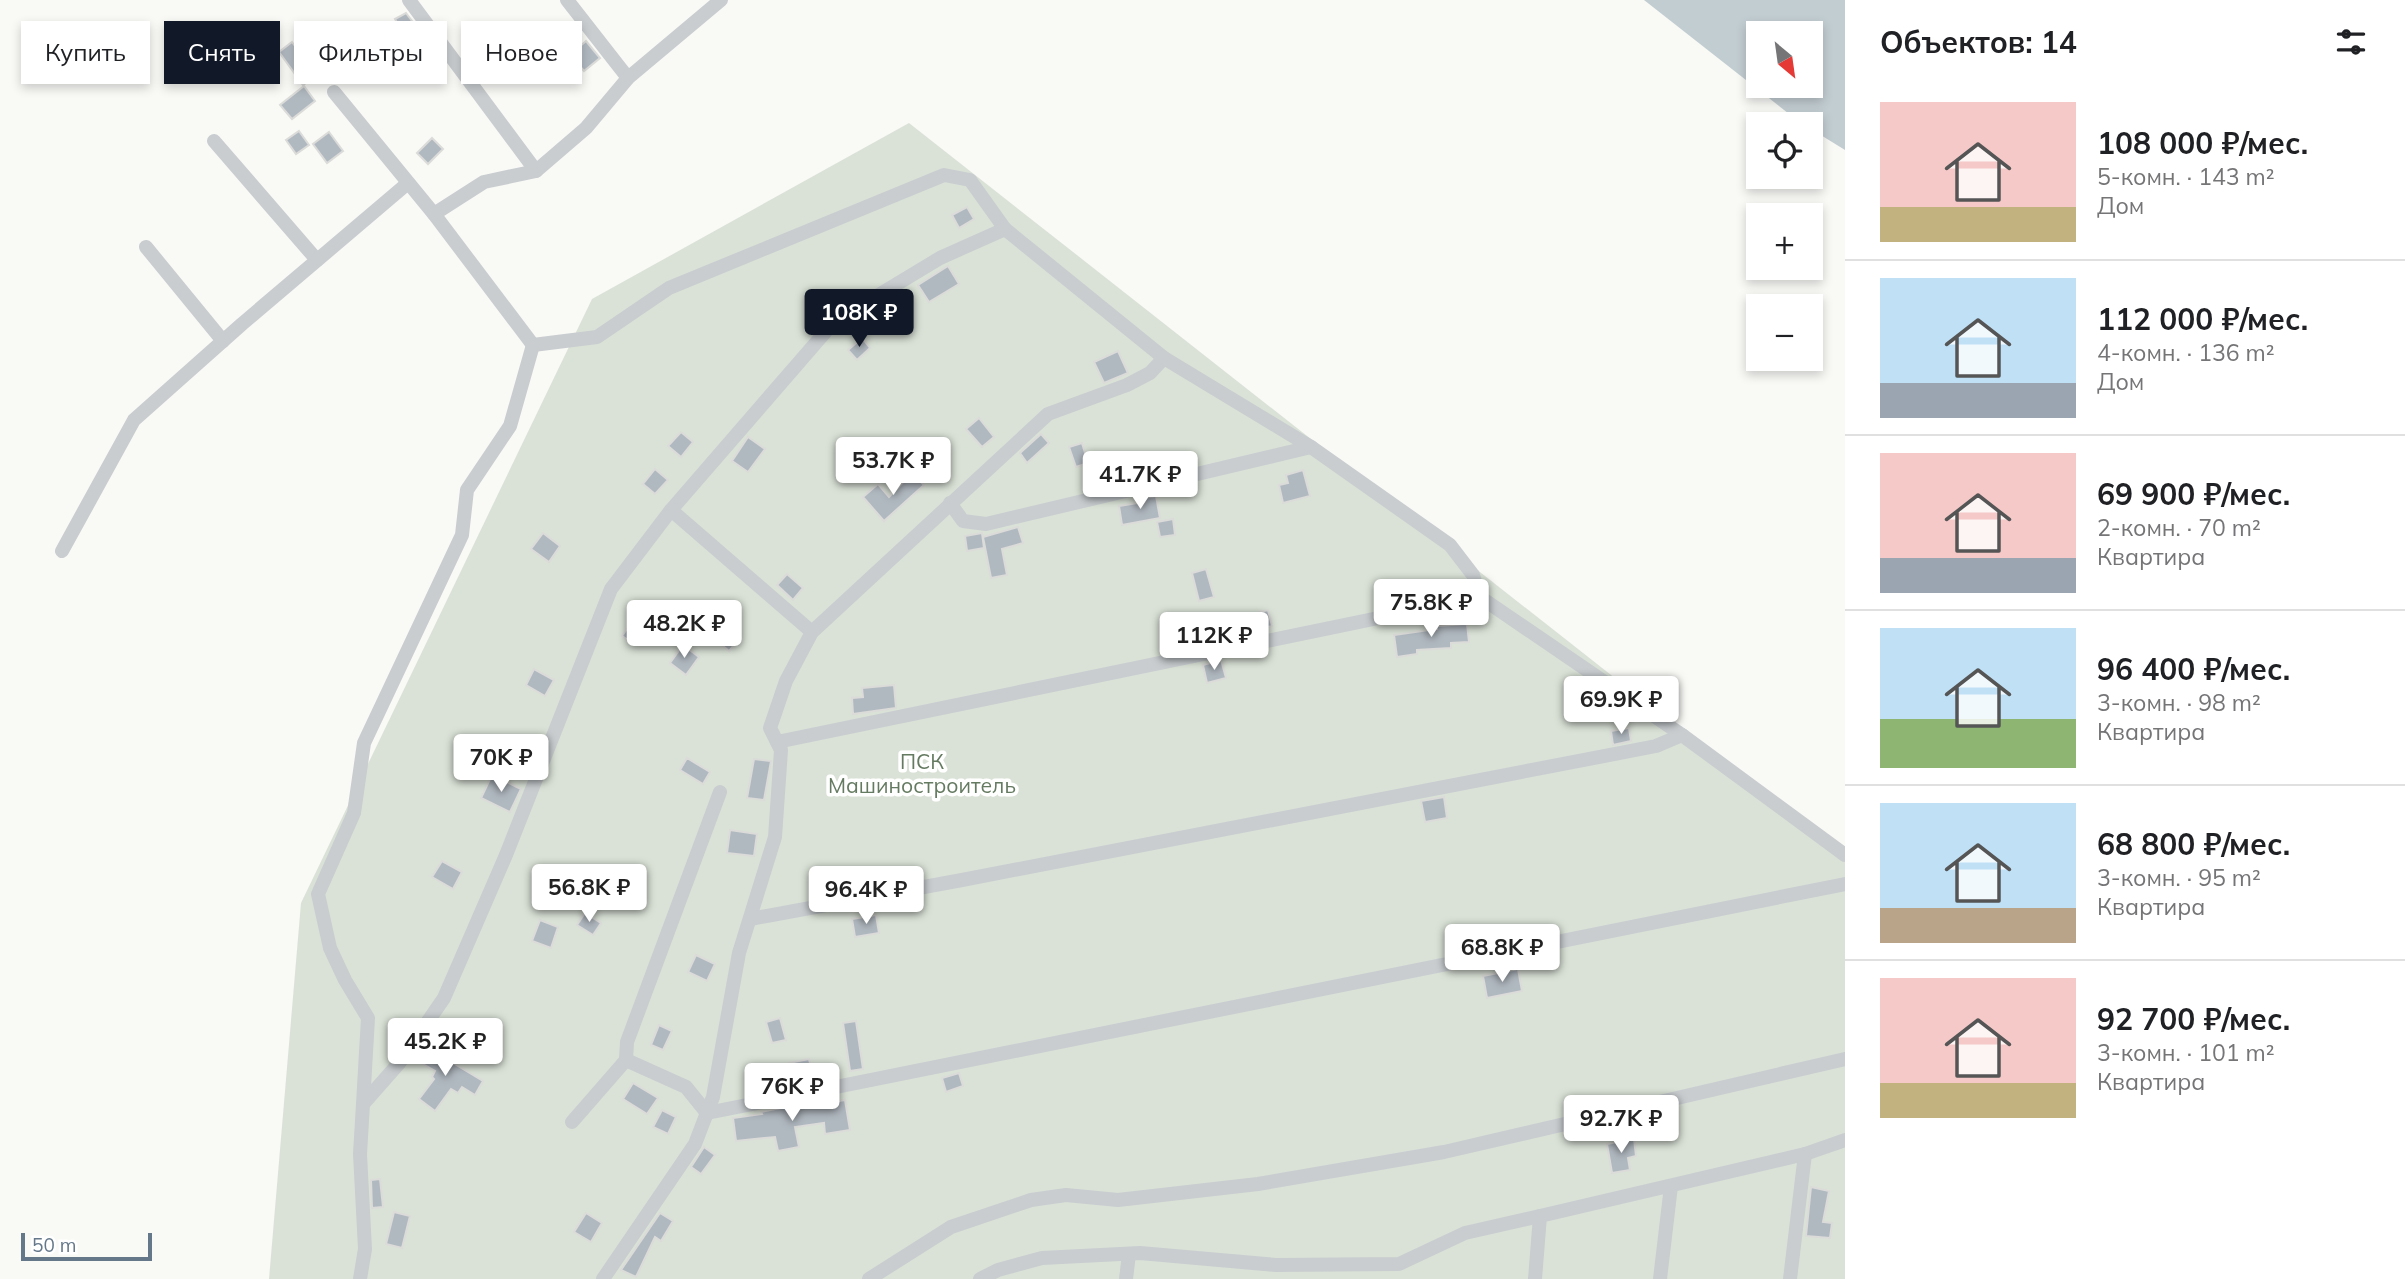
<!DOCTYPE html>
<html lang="ru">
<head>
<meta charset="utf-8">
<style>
  :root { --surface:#fff; --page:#f6f6f6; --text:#202124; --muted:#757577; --line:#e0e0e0; --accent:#111827 }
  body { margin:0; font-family:Mulish,sans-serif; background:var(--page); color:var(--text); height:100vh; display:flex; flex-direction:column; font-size:26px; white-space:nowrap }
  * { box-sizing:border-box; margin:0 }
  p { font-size:23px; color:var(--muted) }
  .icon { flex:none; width:38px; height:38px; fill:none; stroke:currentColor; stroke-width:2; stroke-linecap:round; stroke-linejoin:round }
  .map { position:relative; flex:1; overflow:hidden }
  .drawer { display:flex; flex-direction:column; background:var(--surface); width:560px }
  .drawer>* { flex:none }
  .top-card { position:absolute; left:21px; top:21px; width:665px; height:63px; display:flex; gap:14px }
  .needle { width:46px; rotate:151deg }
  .fabs { position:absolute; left:1746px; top:21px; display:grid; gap:14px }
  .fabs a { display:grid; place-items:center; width:77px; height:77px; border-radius:0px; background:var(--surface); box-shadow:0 4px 10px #0003; font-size:35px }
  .scale { position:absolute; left:21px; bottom:18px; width:131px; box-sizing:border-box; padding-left:7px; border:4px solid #65788a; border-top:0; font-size:19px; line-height:24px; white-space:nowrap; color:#65788a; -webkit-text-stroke:5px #fff; paint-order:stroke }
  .price { position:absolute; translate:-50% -60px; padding:0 16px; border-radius:7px; background:#fff; color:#222; font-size:23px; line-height:46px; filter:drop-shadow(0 2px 4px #0008) }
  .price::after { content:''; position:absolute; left:50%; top:42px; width:21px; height:16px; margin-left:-10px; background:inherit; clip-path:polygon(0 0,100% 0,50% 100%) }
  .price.selected { background:var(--accent); color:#fff }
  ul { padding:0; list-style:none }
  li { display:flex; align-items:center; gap:21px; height:175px; padding:0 35px }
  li+li { border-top:2px solid var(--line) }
  li span { display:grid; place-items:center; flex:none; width:196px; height:140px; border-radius:0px; color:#555 }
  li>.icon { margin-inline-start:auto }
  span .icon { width:84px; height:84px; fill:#fffc; stroke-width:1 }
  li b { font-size:30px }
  h2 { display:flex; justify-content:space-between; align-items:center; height:84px; padding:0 35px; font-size:30px }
  .pill { padding:0 24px; border-radius:0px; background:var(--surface); box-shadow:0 4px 10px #0003; font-size:24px; line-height:63px }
  .pill.selected { background:var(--accent); color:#fff }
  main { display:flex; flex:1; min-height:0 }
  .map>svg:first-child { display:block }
</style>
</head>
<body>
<main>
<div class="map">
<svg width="1845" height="1279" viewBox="0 0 1845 1279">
  <rect width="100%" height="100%" fill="#f9f9f6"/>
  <path fill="#dae2d7" d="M 909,123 L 1845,859 L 1845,1279 L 269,1279 L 301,903 L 592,299 Z"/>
  <path fill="#c2cdd2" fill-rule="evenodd" d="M 1644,0 L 1845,0 L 1845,150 L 1811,129 L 1811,124 L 1804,124 L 1793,117 ZM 1759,33 L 1811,33 L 1811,86 L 1759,86 Z"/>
  <g fill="#b1b9c0" stroke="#dbdbd9" stroke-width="2">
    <path d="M 406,13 L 418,29 L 405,37 L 395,19 Z"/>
    <path d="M 586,41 L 600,58 L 584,71 L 570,55 Z"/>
    <path d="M 292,42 L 301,54 L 316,43 L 332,64 L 303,85 L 279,52 Z"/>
    <path d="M 304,86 L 315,101 L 292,119 L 280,105 Z"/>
    <path d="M 299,131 L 309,145 L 296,154 L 286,140 Z"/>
    <path d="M 329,132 L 343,151 L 327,163 L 313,144 Z"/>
    <path d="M 432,138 L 443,149 L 428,164 L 417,153 Z"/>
    <path d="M 967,207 L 974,219 L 959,228 L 952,215 Z"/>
    <path d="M 948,266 L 959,284 L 929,302 L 918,285 Z"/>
    <path d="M 862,338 L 870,348 L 857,360 L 848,350 Z"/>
    <path d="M 1118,351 L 1128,373 L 1104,383 L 1094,362 Z"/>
    <path d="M 979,418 L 994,437 L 982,447 L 966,429 Z"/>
    <path d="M 681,432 L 693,442 L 681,457 L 668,446 Z"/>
    <path d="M 1041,434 L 1049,443 L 1027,463 L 1020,453 Z"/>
    <path d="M 748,437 L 765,449 L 748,472 L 732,461 Z"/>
    <path d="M 1082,443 L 1088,463 L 1076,467 L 1069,447 Z"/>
    <path d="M 655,469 L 668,480 L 655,494 L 643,484 Z"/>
    <path d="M 1303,470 L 1310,496 L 1283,503 L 1279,485 L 1288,483 L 1286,475 Z"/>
    <path d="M 912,473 L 924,485 L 884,521 L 863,497 L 878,484 L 889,497 Z"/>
    <path d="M 1156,496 L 1160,518 L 1122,525 L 1119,506 L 1144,502 L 1143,498 Z"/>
    <path d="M 1173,519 L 1175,535 L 1160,537 L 1157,522 Z"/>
    <path d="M 1018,527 L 1023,543 L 1002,549 L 1007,575 L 991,578 L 983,537 Z"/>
    <path d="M 543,533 L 560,546 L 549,562 L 531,549 Z"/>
    <path d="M 982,533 L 984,548 L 967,551 L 965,536 Z"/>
    <path d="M 1206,569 L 1214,597 L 1199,601 L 1192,573 Z"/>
    <path d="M 787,574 L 803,588 L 793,600 L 777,585 Z"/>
    <path d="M 1268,610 L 1272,626 L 1250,632 L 1246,616 Z"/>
    <path d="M 635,618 L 648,627 L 636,645 L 622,636 Z"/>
    <path d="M 1215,618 L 1220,638 L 1216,639 L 1217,642 L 1200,645 L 1194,623 Z"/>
    <path d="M 1467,624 L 1469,642 L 1451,643 L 1451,648 L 1417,650 L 1417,654 L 1397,657 L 1394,635 L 1437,629 L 1437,626 Z"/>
    <path d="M 727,625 L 741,636 L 729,651 L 716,640 Z"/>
    <path d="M 683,645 L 699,657 L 686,675 L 670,663 Z"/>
    <path d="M 1221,660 L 1226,678 L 1207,683 L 1203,665 Z"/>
    <path d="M 534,669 L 554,680 L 545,696 L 526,685 Z"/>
    <path d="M 894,685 L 896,708 L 853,714 L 852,698 L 863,697 L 862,688 Z"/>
    <path d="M 1582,687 L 1602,701 L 1594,712 L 1589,709 L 1583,717 L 1568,708 Z"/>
    <path d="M 1629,728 L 1631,741 L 1613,745 L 1611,731 Z"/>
    <path d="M 473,748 L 499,763 L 492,775 L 466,759 Z"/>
    <path d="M 687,758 L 710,772 L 703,784 L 680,770 Z"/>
    <path d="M 754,759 L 771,761 L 764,800 L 747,798 Z"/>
    <path d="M 492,775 L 521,789 L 510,812 L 481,798 Z"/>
    <path d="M 1444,797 L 1447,818 L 1425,822 L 1421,801 Z"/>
    <path d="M 730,830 L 757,834 L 754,856 L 727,853 Z"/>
    <path d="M 442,861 L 462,872 L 453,889 L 432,877 Z"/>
    <path d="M 585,913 L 601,923 L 593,935 L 577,925 Z"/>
    <path d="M 876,915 L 879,933 L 855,937 L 852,919 Z"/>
    <path d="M 540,920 L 558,927 L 551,948 L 532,941 Z"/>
    <path d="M 696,955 L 715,964 L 707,981 L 688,972 Z"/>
    <path d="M 1518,969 L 1522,991 L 1487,998 L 1483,976 Z"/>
    <path d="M 780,1018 L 786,1040 L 772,1043 L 766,1022 Z"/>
    <path d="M 856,1021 L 863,1069 L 850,1071 L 843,1023 Z"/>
    <path d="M 659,1025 L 672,1031 L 663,1050 L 651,1045 Z"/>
    <path d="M 423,1045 L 483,1081 L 475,1095 L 462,1087 L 458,1093 L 451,1089 L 435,1111 L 419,1099 L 434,1079 L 432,1077 L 435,1071 L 414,1059 Z"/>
    <path d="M 809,1059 L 813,1076 L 793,1081 L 789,1063 Z"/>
    <path d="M 959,1073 L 963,1086 L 946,1092 L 942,1078 Z"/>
    <path d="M 633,1083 L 658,1098 L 647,1114 L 623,1099 Z"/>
    <path d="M 845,1100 L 850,1130 L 825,1134 L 824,1123 L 795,1127 L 799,1147 L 778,1151 L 775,1137 L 736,1141 L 733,1118 L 762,1114 L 761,1112 L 791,1106 L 792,1109 Z"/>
    <path d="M 662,1110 L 676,1117 L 668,1134 L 653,1127 Z"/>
    <path d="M 1634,1139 L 1636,1156 L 1628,1158 L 1630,1170 L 1612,1173 L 1607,1144 Z"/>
    <path d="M 704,1147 L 715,1155 L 701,1174 L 691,1167 Z"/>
    <path d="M 380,1179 L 383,1207 L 372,1208 L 371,1180 Z"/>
    <path d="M 1811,1187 L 1829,1191 L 1823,1222 L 1832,1223 L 1830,1238 L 1806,1236 Z"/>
    <path d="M 394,1212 L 410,1216 L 402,1248 L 386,1244 Z"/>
    <path d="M 586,1213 L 602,1223 L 591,1242 L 574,1232 Z"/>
    <path d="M 660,1213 L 673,1221 L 661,1241 L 655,1237 L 636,1277 L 621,1270 Z"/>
  </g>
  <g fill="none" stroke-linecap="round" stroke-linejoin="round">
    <g stroke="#c9cdd0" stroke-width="14">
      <path d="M 409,0 L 536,171"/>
      <path d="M 567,0 L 628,78"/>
      <path d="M 334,92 L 434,214 L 533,345 L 597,337 L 669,288 L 944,175 L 970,180 L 1005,229 L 1164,358"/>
      <path d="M 214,141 L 317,260"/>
      <path d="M 434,214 L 484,182 L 536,171 L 586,128 L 628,78 L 721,0"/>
      <path d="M 146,247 L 223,341"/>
      <path d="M 950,503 L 963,521 L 986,524 L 1311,447"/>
      <path d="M 671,510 L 812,632"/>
      <path d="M 62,551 L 134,420 L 242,324 L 408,183"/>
      <path d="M 777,742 L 1480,597"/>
      <path d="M 750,919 L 962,880 L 1656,746 L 1682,735"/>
      <path d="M 626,1060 L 627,1042 L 720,792"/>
      <path d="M 363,1104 L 368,1018 L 345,980 L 330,948 L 318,894 L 354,813 L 364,743 L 462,535 L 467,490 L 510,426 L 533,345"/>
      <path d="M 572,1122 L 626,1060 L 686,1087 L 707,1113 L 1845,884"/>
      <path d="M 360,1279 L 365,1249 L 360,1154 L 363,1104 L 400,1062 L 444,998 L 506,855 L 611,589 L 671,510 L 834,322 L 940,258 L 1005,229"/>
      <path d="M 603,1279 L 695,1144 L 713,1097 L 739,953 L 775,837 L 781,750 L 770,728 L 786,681 L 812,632 L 1048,414 L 1127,385 L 1150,373 L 1164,358 L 1311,447 L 1450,545 L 1473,575 L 1480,597 L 1682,735 L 1845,855"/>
      <path d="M 869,1279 L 951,1227 L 1031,1200 L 1066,1195 L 1118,1200 L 1258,1184 L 1444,1152 L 1845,1059"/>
      <path d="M 980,1279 L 998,1270 L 1042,1258 L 1140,1253 L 1276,1265 L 1399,1264 L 1465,1233 L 1540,1216"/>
      <path d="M 1126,1279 L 1129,1254"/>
      <path d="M 1535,1279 L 1540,1216 L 1805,1154 L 1845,1140"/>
      <path d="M 1660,1279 L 1671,1186"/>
      <path d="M 1790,1279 L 1805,1154"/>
    </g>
  </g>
  <g text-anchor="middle" stroke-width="7" stroke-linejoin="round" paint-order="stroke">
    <g font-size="21" fill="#657b61" stroke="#fff">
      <text x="922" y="769">ПСК<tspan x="922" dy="24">Машиностроитель</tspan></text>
    </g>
  </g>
</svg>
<div class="fabs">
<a><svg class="needle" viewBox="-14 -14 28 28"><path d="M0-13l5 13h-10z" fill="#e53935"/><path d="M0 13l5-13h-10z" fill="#757577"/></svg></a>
<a><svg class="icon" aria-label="locate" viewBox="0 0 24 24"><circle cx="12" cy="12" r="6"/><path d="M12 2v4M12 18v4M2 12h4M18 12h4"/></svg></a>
<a>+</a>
<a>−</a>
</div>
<div class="scale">50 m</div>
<b class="price selected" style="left:859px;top:349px">108K ₽</b>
<b class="price" style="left:893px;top:497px">53.7K ₽</b>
<b class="price" style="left:1140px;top:511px">41.7K ₽</b>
<b class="price" style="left:1431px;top:639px">75.8K ₽</b>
<b class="price" style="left:684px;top:660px">48.2K ₽</b>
<b class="price" style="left:1214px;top:672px">112K ₽</b>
<b class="price" style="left:1621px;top:736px">69.9K ₽</b>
<b class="price" style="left:501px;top:794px">70K ₽</b>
<b class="price" style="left:589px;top:924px">56.8K ₽</b>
<b class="price" style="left:866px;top:926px">96.4K ₽</b>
<b class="price" style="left:1502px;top:984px">68.8K ₽</b>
<b class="price" style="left:445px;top:1078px">45.2K ₽</b>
<b class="price" style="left:792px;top:1123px">76K ₽</b>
<b class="price" style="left:1621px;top:1155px">92.7K ₽</b>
<div class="top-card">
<a class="pill">Купить</a>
<a class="pill selected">Снять</a>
<a class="pill">Фильтры</a>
<a class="pill">Новое</a>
</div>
</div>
<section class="drawer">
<h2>Объектов: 14<svg class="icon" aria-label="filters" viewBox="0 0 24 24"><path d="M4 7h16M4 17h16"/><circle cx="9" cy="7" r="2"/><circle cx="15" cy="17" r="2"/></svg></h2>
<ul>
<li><span style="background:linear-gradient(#f6c9c9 75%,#c2b280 0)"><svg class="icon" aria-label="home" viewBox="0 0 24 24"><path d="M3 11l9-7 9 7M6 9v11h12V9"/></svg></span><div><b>108 000 ₽/мес.</b><p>5-комн. · 143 m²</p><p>Дом</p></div></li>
<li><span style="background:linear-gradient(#bfe0f5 75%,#9aa5b1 0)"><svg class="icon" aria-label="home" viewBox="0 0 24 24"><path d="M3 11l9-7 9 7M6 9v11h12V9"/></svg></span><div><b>112 000 ₽/мес.</b><p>4-комн. · 136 m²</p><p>Дом</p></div></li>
<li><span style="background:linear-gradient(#f6c9c9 75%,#9aa5b1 0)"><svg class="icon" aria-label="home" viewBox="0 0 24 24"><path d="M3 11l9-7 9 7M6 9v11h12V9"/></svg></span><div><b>69 900 ₽/мес.</b><p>2-комн. · 70 m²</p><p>Квартира</p></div></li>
<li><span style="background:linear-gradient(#bfe0f5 65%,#8fb573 0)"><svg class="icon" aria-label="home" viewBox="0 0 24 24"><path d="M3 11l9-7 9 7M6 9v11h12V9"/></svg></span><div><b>96 400 ₽/мес.</b><p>3-комн. · 98 m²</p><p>Квартира</p></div></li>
<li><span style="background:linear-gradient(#bfe0f5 75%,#b9a48a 0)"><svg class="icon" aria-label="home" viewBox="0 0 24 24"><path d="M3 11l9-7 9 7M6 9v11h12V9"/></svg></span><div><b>68 800 ₽/мес.</b><p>3-комн. · 95 m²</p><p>Квартира</p></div></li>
<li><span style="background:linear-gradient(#f6c9c9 75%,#c2b280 0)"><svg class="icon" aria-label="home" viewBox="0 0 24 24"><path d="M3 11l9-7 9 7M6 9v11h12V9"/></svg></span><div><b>92 700 ₽/мес.</b><p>3-комн. · 101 m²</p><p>Квартира</p></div></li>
</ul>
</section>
</main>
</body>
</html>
